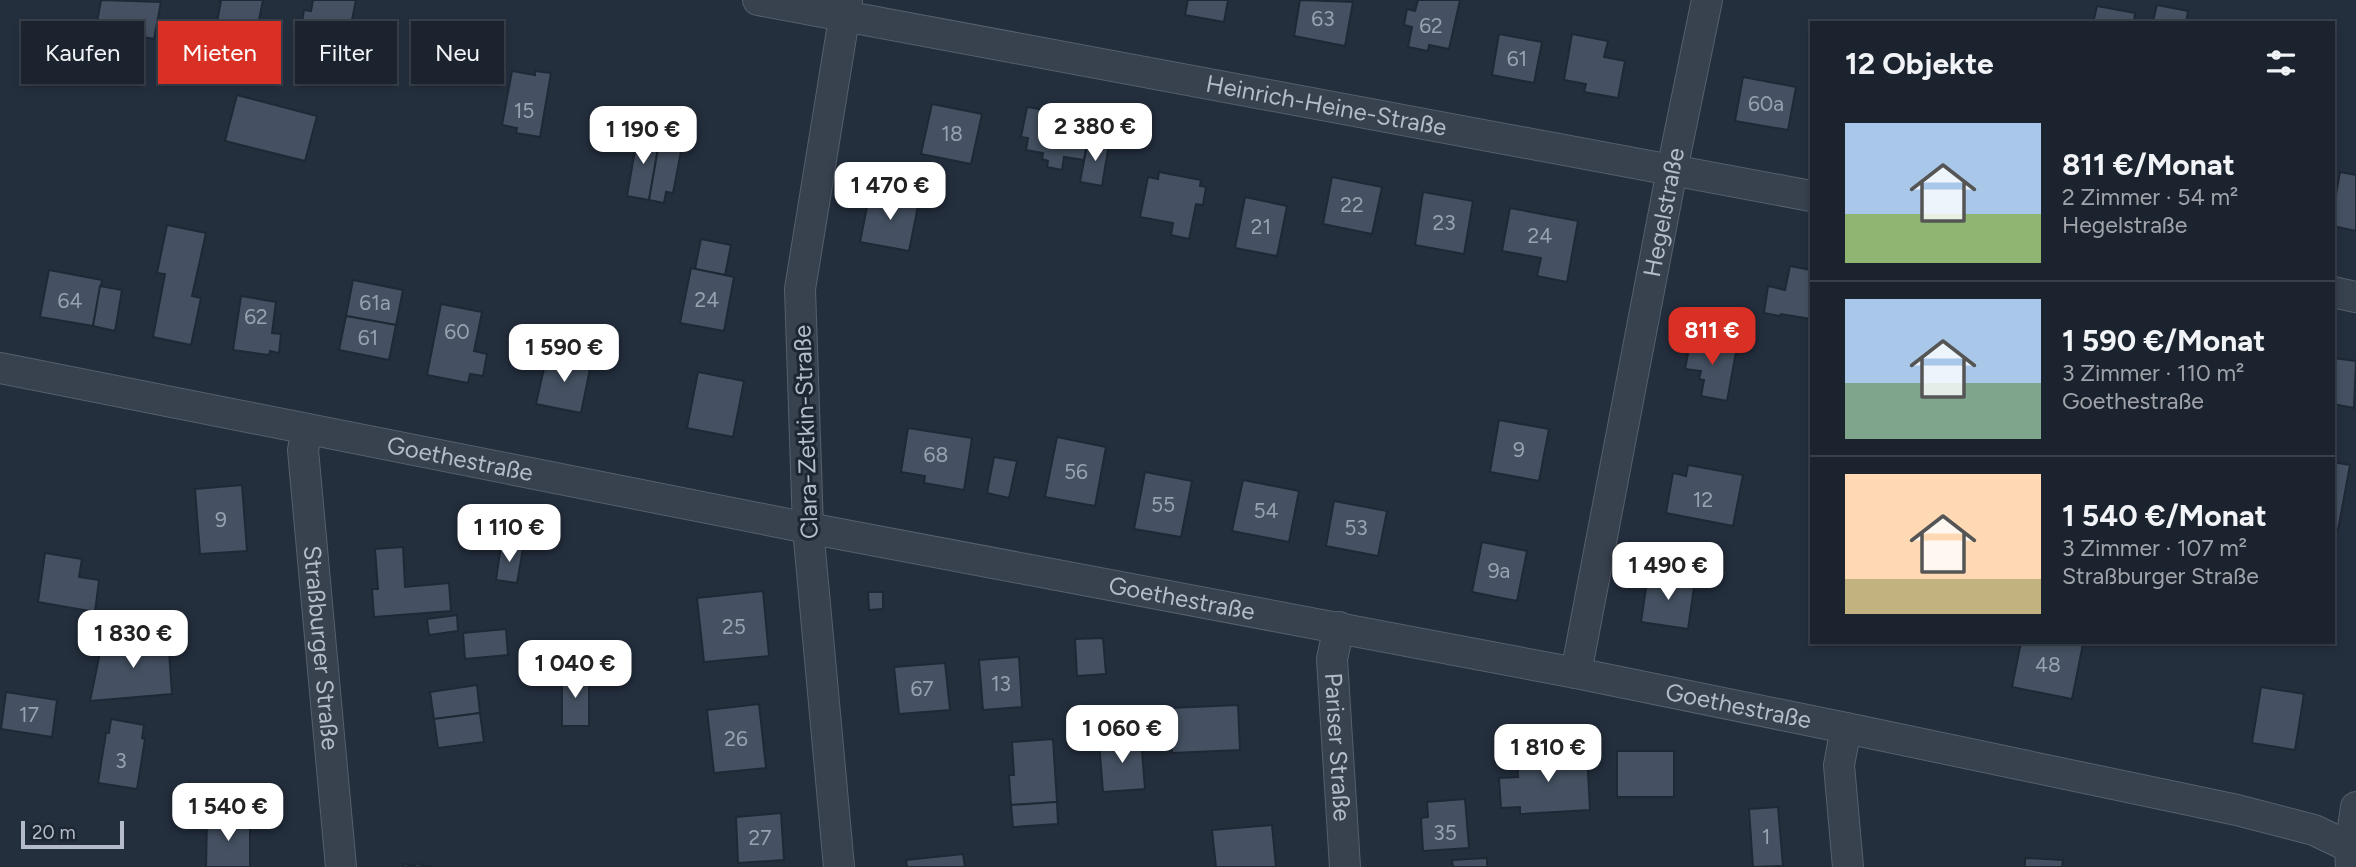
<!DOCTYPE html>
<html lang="de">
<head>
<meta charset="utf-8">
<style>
  :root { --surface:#1b232e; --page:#282f3a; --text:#f1f3f6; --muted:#a0a4aa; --line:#39404a; --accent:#d93025 }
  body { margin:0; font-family:Figtree,sans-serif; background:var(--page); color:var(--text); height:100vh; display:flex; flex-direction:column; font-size:26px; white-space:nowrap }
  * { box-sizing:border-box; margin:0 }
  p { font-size:23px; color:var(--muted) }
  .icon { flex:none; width:38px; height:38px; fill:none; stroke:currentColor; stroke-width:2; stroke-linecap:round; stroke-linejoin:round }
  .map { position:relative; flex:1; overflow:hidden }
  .side { position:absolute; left:1810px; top:21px; width:525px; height:623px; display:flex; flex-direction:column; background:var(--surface); border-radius:0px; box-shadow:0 4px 10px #0003,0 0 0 2px var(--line) }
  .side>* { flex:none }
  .hud { position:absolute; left:21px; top:21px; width:665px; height:63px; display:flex; gap:14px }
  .scale { position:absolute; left:21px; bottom:18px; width:103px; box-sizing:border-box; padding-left:7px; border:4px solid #b4bcc9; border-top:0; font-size:19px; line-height:24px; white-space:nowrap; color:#b4bcc9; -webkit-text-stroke:5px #1d2633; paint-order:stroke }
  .price { position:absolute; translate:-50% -60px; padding:0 16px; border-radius:14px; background:#fff; color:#222; font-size:23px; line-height:46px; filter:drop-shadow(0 2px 4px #0008) }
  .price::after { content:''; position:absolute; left:50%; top:42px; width:21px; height:16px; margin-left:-10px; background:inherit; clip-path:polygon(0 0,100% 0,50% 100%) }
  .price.current { background:var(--accent); color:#fff }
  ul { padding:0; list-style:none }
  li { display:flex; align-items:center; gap:21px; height:175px; padding:0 35px }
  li+li { border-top:2px solid var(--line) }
  li span { display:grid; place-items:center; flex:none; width:196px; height:140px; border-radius:0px; color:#555 }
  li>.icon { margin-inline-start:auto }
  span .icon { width:84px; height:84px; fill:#fffc; stroke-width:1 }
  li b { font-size:30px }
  h2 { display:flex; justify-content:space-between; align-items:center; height:84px; padding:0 35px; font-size:30px }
  .chip { padding:0 24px; border-radius:0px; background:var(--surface); box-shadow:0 4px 10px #0003,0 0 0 2px var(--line); font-size:24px; line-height:63px }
  .chip.current { background:var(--accent); color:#fff }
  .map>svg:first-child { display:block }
</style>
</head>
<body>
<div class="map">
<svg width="2356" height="867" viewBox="0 0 2356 867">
  <rect width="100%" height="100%" fill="#242f3e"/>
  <g fill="#455162" stroke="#1f2835" stroke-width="2">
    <path d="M 101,0 L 161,2 L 154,39 L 96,28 Z"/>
    <path d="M 218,0 L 263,0 L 257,30 L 217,22 L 221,1 Z"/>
    <path d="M 313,0 L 356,0 L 349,35 L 321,30 L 320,37 L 300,33 L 304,10 L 311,11 Z"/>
    <path d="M 1188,0 L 1228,0 L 1224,22 L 1185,15 Z"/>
    <path d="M 1300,0 L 1353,2 L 1345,46 L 1294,36 Z"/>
    <path d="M 1418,0 L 1460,0 L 1449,49 L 1429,45 L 1428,51 L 1408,47 L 1412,27 L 1404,25 L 1407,9 L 1415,11 Z"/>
    <path d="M 2157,5 L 2188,11 L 2186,23 L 2153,21 Z"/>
    <path d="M 2097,6 L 2135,13 L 2134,23 L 2093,23 Z"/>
    <path d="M 1499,34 L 1542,42 L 1534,83 L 1492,75 Z"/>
    <path d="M 1572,34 L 1608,41 L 1604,57 L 1625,61 L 1618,98 L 1584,92 L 1586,84 L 1564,80 Z"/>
    <path d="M 512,71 L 535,75 L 535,71 L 551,73 L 540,137 L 516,133 L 517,128 L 502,125 Z"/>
    <path d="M 1743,77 L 1796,87 L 1788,130 L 1735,121 Z"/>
    <path d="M 237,95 L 317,116 L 305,161 L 225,141 Z"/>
    <path d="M 932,104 L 982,114 L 971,164 L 921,154 Z"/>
    <path d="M 1027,107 L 1092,118 L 1084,160 L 1064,157 L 1062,170 L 1047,167 L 1048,161 L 1042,159 L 1043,153 L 1026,150 L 1028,138 L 1021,137 Z"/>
    <path d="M 638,133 L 660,137 L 649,200 L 627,196 Z"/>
    <path d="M 660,137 L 683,141 L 673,193 L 666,192 L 664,203 L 649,200 Z"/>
    <path d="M 1088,140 L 1109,144 L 1102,186 L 1080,182 Z"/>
    <path d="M 1159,172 L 1201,180 L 1200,186 L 1206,187 L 1203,205 L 1196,204 L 1189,239 L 1171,235 L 1173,223 L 1140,217 L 1148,177 L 1158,179 Z"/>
    <path d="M 2340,172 L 2356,175 L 2356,231 L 2333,226 L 2333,211 Z"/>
    <path d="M 1332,177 L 1382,187 L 1372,234 L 1323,224 Z"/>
    <path d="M 870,192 L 919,201 L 909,251 L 860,242 Z"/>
    <path d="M 1423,192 L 1473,201 L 1464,254 L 1415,245 Z"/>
    <path d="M 1245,197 L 1287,206 L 1277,256 L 1235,248 Z"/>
    <path d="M 1510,208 L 1578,221 L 1567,282 L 1537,276 L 1541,258 L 1502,251 Z"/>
    <path d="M 167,225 L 206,233 L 192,296 L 201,298 L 191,345 L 153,337 L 165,274 L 157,273 Z"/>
    <path d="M 701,239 L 731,245 L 725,275 L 695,269 Z"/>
    <path d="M 1790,266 L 1811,270 L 1811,319 L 1781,314 L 1780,316 L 1764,313 L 1768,286 L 1785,290 Z"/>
    <path d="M 691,268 L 734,277 L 724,331 L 680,323 Z"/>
    <path d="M 49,270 L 102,280 L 93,326 L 40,317 Z"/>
    <path d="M 353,280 L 403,290 L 396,325 L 346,316 Z"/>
    <path d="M 100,286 L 122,290 L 115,331 L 93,326 Z"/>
    <path d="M 241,296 L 276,302 L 272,333 L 281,334 L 279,353 L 270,351 L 269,355 L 233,350 Z"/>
    <path d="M 441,304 L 482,312 L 474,351 L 487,354 L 483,376 L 470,374 L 468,383 L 427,375 Z"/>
    <path d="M 346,316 L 396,325 L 389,360 L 339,350 Z"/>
    <path d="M 1691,338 L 1737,347 L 1727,401 L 1701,396 L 1704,380 L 1699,379 L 1701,371 L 1685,369 Z"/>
    <path d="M 547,355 L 591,364 L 581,413 L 536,404 Z"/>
    <path d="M 2333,358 L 2356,361 L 2354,408 L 2333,404 Z"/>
    <path d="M 698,372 L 744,381 L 733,437 L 687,428 Z"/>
    <path d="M 1499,420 L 1549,429 L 1539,481 L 1490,472 Z"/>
    <path d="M 908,428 L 972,438 L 964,490 L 924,483 L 925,476 L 901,472 Z"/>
    <path d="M 1057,437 L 1106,447 L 1095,506 L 1045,497 Z"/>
    <path d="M 994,457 L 1017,461 L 1009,498 L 987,493 Z"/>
    <path d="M 2333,462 L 2350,465 L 2338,530 L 2333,530 Z"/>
    <path d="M 1688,465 L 1743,475 L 1733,526 L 1666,513 L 1673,473 L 1686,476 Z"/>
    <path d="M 1145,472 L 1192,481 L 1181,537 L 1134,529 Z"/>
    <path d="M 1243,480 L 1299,491 L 1289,542 L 1232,531 Z"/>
    <path d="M 242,485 L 247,551 L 200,554 L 195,489 Z"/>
    <path d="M 1334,501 L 1387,511 L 1378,556 L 1326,546 Z"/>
    <path d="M 1482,542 L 1527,551 L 1517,601 L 1472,592 Z"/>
    <path d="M 501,545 L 523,549 L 517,583 L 496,580 Z"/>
    <path d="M 403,547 L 405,587 L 449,583 L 451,611 L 374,617 L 372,589 L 378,589 L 375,549 Z"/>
    <path d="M 45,553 L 82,559 L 79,577 L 99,580 L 95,612 L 38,602 Z"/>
    <path d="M 1648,574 L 1695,581 L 1688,629 L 1641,622 Z"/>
    <path d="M 763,591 L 769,656 L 704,662 L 697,598 Z"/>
    <path d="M 868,592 L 883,592 L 883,609 L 869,610 Z"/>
    <path d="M 457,615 L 458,631 L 429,635 L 427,619 Z"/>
    <path d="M 506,629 L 508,655 L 465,659 L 463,633 Z"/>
    <path d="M 168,638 L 172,694 L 90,701 L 102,643 Z"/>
    <path d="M 1103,638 L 1106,674 L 1077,676 L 1075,639 Z"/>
    <path d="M 2021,642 L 2083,644 L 2072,699 L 2012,687 Z"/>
    <path d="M 1019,657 L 1022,707 L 983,710 L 979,660 Z"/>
    <path d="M 945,663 L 950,710 L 899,714 L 894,667 Z"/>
    <path d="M 562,674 L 589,675 L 589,726 L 562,726 Z"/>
    <path d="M 477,685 L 480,713 L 434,719 L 430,692 Z"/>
    <path d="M 2261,687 L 2304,694 L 2295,750 L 2252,743 Z"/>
    <path d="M 6,692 L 57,700 L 52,737 L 1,729 Z"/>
    <path d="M 759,704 L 766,768 L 714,773 L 707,710 Z"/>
    <path d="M 1238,705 L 1240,750 L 1172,753 L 1170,708 Z"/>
    <path d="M 480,713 L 484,742 L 438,748 L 434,719 Z"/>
    <path d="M 111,719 L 144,725 L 142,738 L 145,739 L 137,789 L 98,783 L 106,733 L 109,733 Z"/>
    <path d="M 1141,738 L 1145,789 L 1103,792 L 1099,742 Z"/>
    <path d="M 1053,739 L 1057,802 L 1011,805 L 1009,775 L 1014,775 L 1012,742 Z"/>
    <rect x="1617" y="751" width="57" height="46"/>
    <path d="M 1587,753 L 1590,810 L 1520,814 L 1520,807 L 1501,808 L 1499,778 L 1518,777 L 1517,756 Z"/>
    <path d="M 1465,799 L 1469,848 L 1423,851 L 1421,818 L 1428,817 L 1427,802 Z"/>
    <path d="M 1057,802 L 1058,824 L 1013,827 L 1011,805 Z"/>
    <path d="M 1778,807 L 1783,866 L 1753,867 L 1749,809 Z"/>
    <path d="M 781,813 L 784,860 L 738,863 L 736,817 Z"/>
    <path d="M 207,818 L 250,818 L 250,867 L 206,867 Z"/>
    <path d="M 1272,825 L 1276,867 L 1216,867 L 1212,830 Z"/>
    <path d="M 963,854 L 965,867 L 907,867 L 906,860 Z"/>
    <path d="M 1487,858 L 1487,867 L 1453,867 L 1452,860 Z"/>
    <path d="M 2025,858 L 2063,860 L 2062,867 L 2025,867 Z"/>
    <path d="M 404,864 L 415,866 L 416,864 L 433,867 L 403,867 Z"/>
  </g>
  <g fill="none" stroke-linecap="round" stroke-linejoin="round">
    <defs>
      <g id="minor">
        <path id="s1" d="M 758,0 L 1811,196"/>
        <path d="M 2333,292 L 2356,297"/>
        <path id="s2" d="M 0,368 L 808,528 L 1576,673 L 1846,728 L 2237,810 L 2314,830 L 2356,850"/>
        <path id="s3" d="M 307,429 L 303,450 L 341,867"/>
        <path id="s4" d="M 1339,627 L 1332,659 L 1345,867"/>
        <path id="s5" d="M 1576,673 L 1672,170 L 1707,0"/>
        <path d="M 1846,728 L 1839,765 L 1848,867"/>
        <path d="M 2351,866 L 2350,848 L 2356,807"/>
        <path d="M 839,867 L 808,528 L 800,289 L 847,0"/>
      </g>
    </defs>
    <use href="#minor" stroke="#565f6c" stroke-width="32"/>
    <use href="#minor" stroke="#38414e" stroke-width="30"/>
  </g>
  <g text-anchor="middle" stroke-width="6" stroke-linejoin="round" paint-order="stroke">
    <g font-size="21" fill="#98a1af">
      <text x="1323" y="26">63</text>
      <text x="1431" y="33">62</text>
      <text x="1517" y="66">61</text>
      <text x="1766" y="111">60a</text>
      <text x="524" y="118">15</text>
      <text x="952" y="141">18</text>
      <text x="1352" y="212">22</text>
      <text x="1444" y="230">23</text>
      <text x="1261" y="234">21</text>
      <text x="1540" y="243">24</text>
      <text x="707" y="307">24</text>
      <text x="70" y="308">64</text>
      <text x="375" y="310">61a</text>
      <text x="256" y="324">62</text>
      <text x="457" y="339">60</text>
      <text x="368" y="345">61</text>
      <text x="1519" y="457">9</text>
      <text x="936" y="462">68</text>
      <text x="1076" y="479">56</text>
      <text x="1703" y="507">12</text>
      <text x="1163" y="512">55</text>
      <text x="1266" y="518">54</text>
      <text x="221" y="527">9</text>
      <text x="1356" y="535">53</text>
      <text x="1499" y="578">9a</text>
      <text x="734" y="634">25</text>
      <text x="2048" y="672">48</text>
      <text x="1001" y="691">13</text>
      <text x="922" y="696">67</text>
      <text x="29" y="722">17</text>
      <text x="736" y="746">26</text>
      <text x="121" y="768">3</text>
      <text x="1445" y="840">35</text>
      <text x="1766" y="844">1</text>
      <text x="760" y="845">27</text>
    </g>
    <g font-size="24" fill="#b4bcc9" stroke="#1d2633">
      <text dy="8" stroke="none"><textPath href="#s1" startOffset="578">Heinrich-Heine-Straße</textPath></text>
      <text dy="8" stroke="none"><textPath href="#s5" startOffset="469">Hegelstraße</textPath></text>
      <text transform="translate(806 432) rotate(-92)" y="8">Clara-Zetkin-Straße</text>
      <text dy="8" stroke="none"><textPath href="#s2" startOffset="469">Goethestraße</textPath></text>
      <text dy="8" stroke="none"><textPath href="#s2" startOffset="1204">Goethestraße</textPath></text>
      <text dy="8" stroke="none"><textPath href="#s3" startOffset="220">Straßburger Straße</textPath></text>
      <text dy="8" stroke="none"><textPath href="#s2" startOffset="1771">Goethestraße</textPath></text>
      <text dy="8" stroke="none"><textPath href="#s4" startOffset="121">Pariser Straße</textPath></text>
    </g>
  </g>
</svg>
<div class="scale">20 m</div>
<b class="price" style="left:1095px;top:163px">2 380 €</b>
<b class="price" style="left:643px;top:166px">1 190 €</b>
<b class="price" style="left:890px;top:222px">1 470 €</b>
<b class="price current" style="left:1712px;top:367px">811 €</b>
<b class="price" style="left:564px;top:384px">1 590 €</b>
<b class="price" style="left:509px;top:564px">1 110 €</b>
<b class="price" style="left:1668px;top:602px">1 490 €</b>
<b class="price" style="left:133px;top:670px">1 830 €</b>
<b class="price" style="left:575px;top:700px">1 040 €</b>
<b class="price" style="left:1122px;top:765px">1 060 €</b>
<b class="price" style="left:1548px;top:784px">1 810 €</b>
<b class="price" style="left:228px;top:843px">1 540 €</b>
<div class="hud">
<a class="chip">Kaufen</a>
<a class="chip current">Mieten</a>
<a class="chip">Filter</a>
<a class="chip">Neu</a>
</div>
<section class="side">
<h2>12 Objekte<svg class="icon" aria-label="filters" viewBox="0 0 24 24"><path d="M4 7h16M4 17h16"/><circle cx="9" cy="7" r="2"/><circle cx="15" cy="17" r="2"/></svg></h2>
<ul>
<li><span style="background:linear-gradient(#a9c7e8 65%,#8fb573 0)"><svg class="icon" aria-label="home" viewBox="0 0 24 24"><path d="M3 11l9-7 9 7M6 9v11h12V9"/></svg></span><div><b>811 €/Monat</b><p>2 Zimmer · 54 m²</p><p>Hegelstraße</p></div></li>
<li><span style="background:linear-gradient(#a9c7e8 60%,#7fa58c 0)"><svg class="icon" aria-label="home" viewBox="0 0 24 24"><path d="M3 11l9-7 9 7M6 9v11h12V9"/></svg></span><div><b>1 590 €/Monat</b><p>3 Zimmer · 110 m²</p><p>Goethestraße</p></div></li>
<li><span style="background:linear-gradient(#ffd9b3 75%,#c2b280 0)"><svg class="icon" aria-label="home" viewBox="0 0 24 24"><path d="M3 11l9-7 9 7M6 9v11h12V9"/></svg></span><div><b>1 540 €/Monat</b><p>3 Zimmer · 107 m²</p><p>Straßburger Straße</p></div></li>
</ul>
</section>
</div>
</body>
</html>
